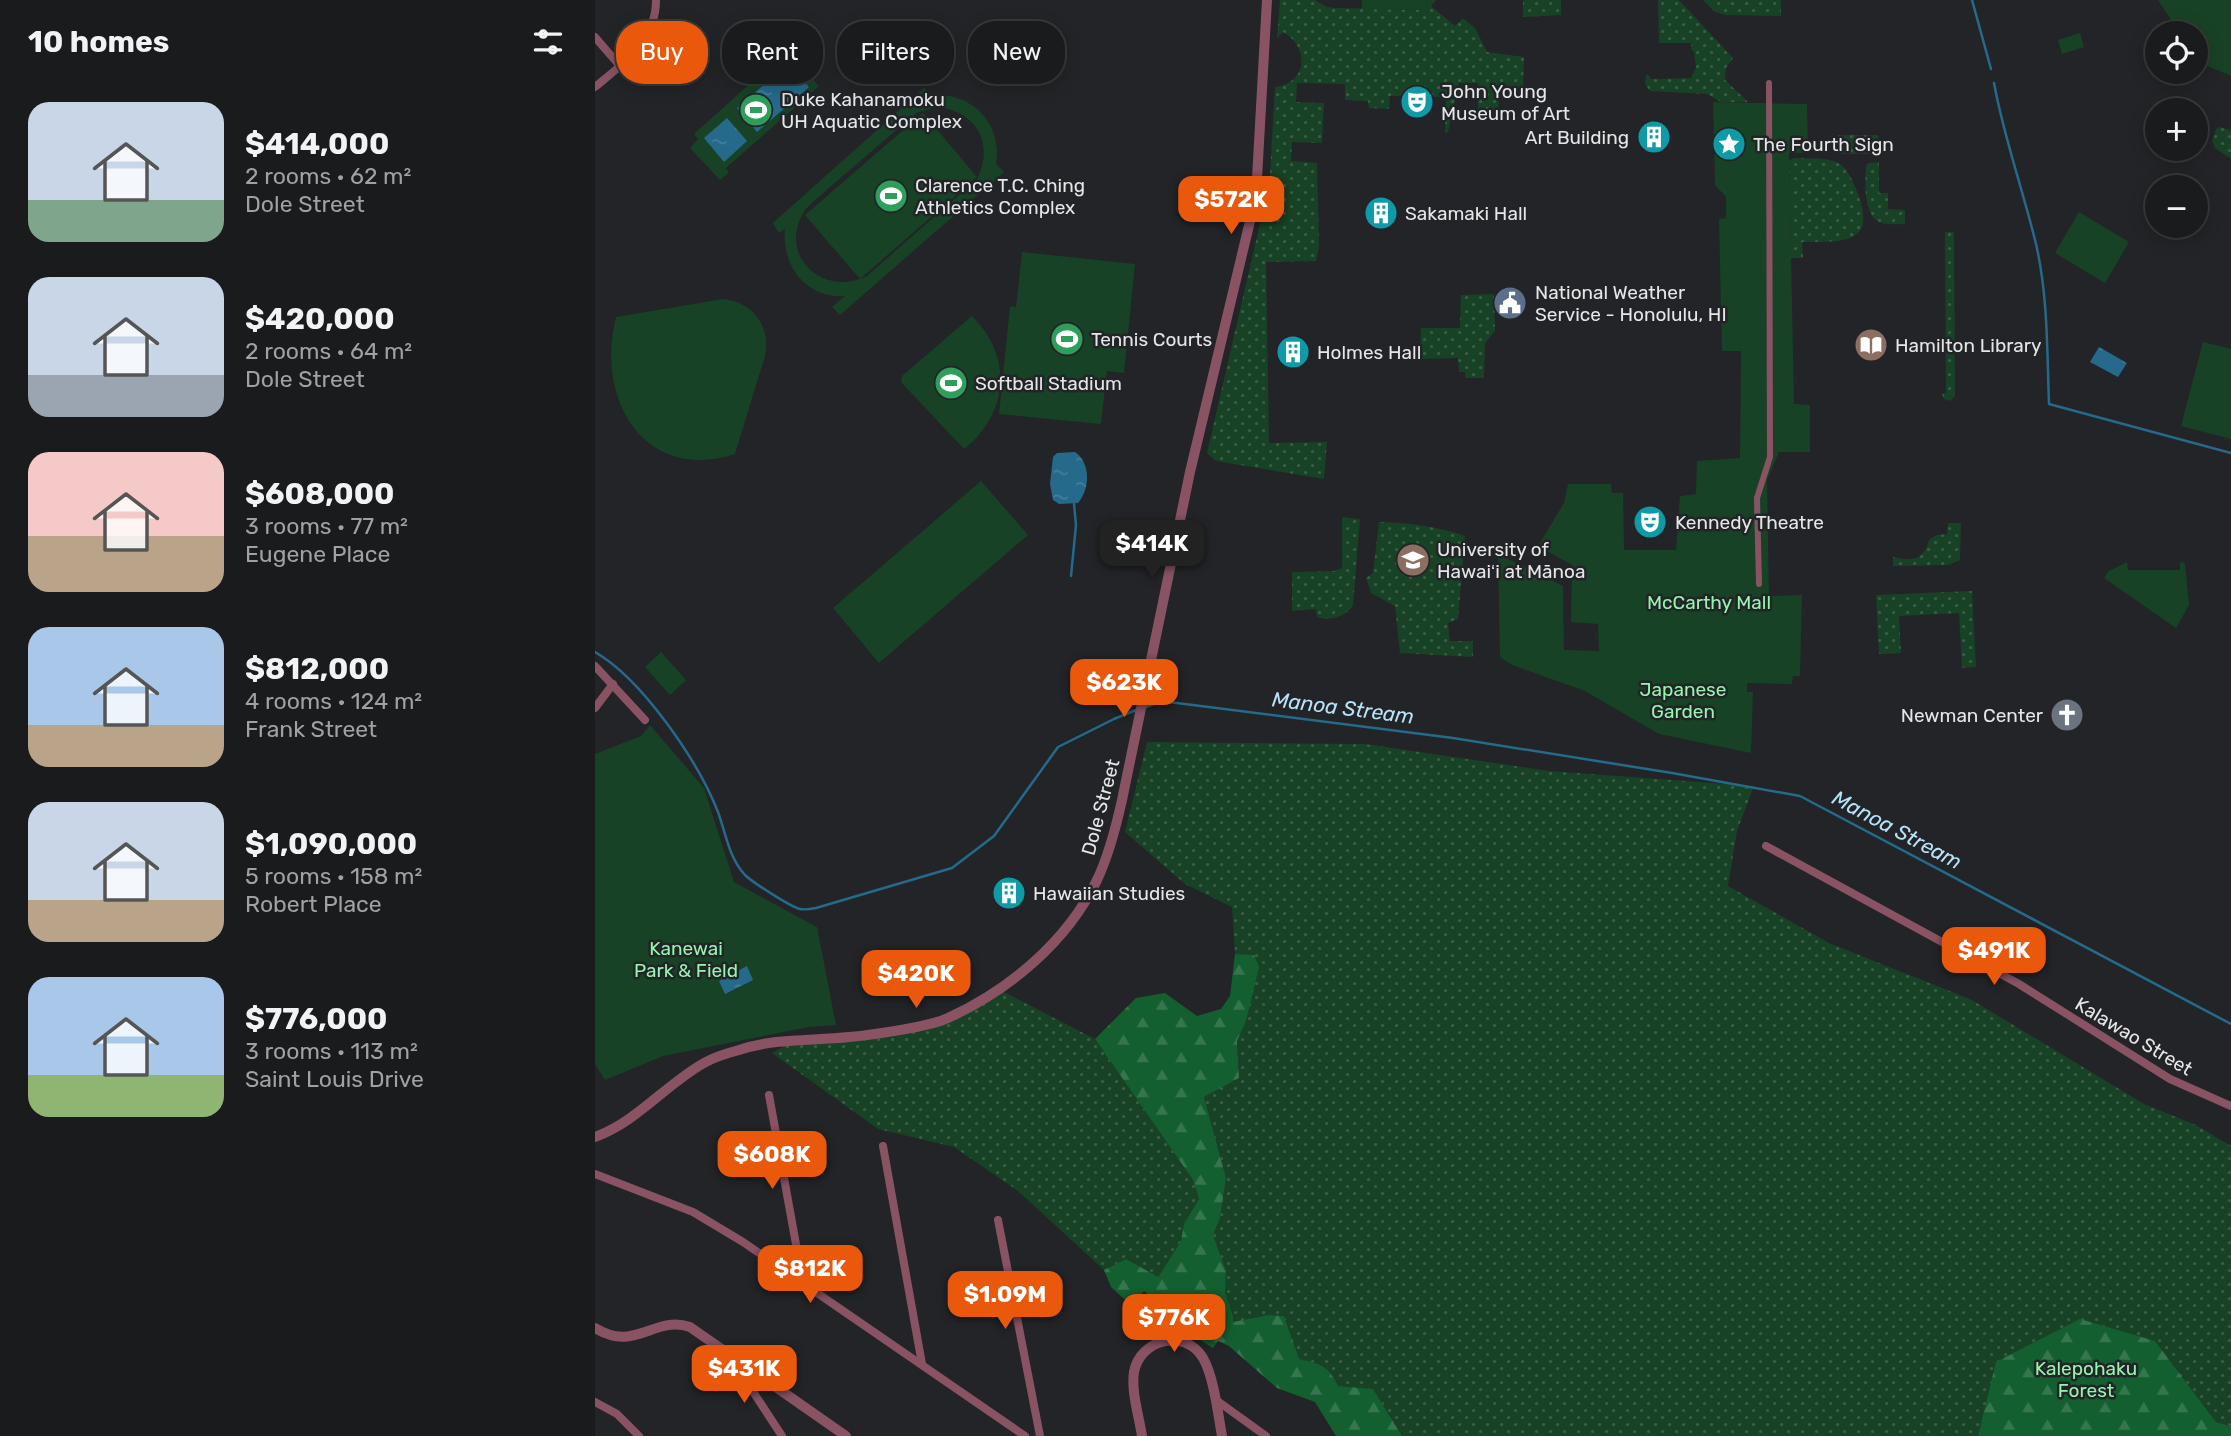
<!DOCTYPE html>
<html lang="en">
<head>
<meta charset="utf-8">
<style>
  :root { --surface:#1a1b1d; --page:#27282a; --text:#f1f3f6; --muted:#9fa1a4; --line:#38393b; --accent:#ea580c }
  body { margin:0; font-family:Rubik,sans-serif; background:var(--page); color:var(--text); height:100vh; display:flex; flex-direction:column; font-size:26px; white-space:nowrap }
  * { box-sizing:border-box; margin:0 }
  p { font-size:23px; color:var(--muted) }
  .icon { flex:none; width:38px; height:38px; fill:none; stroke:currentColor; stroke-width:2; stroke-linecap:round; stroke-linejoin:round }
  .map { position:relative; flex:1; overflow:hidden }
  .side { display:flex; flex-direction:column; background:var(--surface); width:595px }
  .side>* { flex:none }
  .banner { position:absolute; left:21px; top:21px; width:665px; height:63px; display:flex; gap:14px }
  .fabs { position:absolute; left:1550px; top:21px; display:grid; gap:14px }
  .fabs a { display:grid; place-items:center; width:63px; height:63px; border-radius:50%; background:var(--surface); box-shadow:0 4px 18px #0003,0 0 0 2px var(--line); font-size:35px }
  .price { position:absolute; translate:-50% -60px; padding:0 16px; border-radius:14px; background:var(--accent); color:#fff; font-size:23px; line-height:46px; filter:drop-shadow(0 2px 4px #0008) }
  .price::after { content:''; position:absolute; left:50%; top:42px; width:21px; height:16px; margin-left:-10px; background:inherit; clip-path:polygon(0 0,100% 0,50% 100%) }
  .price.selected { background:#222; color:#fff }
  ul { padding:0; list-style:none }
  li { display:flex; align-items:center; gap:21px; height:175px; padding:0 28px }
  li span { display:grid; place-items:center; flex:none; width:196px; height:140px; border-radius:21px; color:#555 }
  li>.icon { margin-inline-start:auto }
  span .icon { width:84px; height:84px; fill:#fffc; stroke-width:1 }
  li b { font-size:30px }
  h2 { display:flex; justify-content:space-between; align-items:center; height:84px; padding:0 28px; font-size:30px }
  .chip { padding:0 24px; border-radius:28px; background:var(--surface); box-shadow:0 4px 18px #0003,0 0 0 2px var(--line); font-size:24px; line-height:63px }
  .chip.selected { background:var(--accent); color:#fff }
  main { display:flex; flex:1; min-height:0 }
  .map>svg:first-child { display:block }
</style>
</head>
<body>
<main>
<section class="side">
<h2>10 homes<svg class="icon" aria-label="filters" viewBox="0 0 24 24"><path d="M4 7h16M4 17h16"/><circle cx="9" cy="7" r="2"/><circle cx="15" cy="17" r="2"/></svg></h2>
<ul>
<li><span style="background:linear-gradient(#c9d6e8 70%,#7fa58c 0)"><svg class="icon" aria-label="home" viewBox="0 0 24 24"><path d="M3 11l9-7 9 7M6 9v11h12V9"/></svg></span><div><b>$414,000</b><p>2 rooms · 62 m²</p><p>Dole Street</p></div></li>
<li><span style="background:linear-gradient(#c9d6e8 70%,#9aa5b1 0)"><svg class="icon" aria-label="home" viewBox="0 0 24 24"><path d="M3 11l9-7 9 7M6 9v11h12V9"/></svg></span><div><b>$420,000</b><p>2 rooms · 64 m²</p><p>Dole Street</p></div></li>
<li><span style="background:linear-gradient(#f6c9c9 60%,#b9a48a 0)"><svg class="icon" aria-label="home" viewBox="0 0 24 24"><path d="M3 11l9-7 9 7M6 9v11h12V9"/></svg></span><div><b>$608,000</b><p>3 rooms · 77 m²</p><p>Eugene Place</p></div></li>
<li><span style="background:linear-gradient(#a9c7e8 70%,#b9a48a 0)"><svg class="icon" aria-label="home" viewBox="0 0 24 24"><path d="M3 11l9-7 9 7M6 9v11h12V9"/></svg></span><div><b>$812,000</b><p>4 rooms · 124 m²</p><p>Frank Street</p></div></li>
<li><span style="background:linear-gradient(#c9d6e8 70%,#b9a48a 0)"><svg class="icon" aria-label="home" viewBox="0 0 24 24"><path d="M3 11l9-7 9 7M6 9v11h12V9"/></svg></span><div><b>$1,090,000</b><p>5 rooms · 158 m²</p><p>Robert Place</p></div></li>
<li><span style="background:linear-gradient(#a9c7e8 70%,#8fb573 0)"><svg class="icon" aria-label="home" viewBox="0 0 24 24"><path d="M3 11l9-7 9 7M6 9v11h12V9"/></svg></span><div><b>$776,000</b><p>3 rooms · 113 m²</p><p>Saint Louis Drive</p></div></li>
</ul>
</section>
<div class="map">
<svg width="1636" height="1436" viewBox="0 0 1636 1436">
  <defs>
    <pattern id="grass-dots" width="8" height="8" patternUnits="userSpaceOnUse" patternTransform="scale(1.75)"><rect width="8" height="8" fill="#184225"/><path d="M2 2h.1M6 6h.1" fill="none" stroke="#395d45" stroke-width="1.8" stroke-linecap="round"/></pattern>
    <pattern id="forest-firs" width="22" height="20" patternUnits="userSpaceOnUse" patternTransform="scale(1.75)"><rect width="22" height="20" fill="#135f30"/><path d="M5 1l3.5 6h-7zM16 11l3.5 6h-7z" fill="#35764e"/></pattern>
    <pattern id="water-ripples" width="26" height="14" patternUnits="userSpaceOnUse" patternTransform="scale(1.75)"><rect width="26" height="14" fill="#256a8a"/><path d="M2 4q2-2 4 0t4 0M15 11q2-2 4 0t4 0" fill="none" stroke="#447f9a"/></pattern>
  </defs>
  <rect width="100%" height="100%" fill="#222427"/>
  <g fill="url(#grass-dots)">
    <path d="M 685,0 L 720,0 L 732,7 L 741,8 L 832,10 L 833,0 L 841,0 L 836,6 L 860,26 L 868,18 L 880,28 L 892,52 L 929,57 L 928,90 L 904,91 L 903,116 L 883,117 L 883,83 L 864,83 L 853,132 L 850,133 L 851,97 L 795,96 L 794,109 L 774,108 L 773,101 L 750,100 L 750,84 L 702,83 L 701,102 L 729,103 L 727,143 L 697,142 L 696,161 L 722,163 L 724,245 L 721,261 L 671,262 L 674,443 L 732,442 L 729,479 L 621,461 L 612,453 L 670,202 L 675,174 L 680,87 C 713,83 715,47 688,32 L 682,38 Z"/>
    <path d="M 928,0 L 966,0 L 966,15 L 928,17 Z"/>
    <path d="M 1063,0 L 1084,0 L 1138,58 L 1131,68 L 1130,80 L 1153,102 L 1126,102 L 1112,94 L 1055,91 L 1050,84 L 1051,75 L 1054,75 L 1055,79 L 1096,78 L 1101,67 L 1099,51 L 1097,51 L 1096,43 L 1064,43 Z"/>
    <path d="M 1108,0 L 1186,0 L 1186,16 L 1131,15 L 1120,12 Z"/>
    <path d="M 1625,127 L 1636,130 L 1636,159 L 1620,148 L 1617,141 L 1621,129 Z"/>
    <path d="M 1243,135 L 1283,135 L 1284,149 L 1276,154 L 1244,154 Z"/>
    <path d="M 1200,158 C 1213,159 1232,157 1243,163 C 1252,167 1257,180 1261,189 C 1284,244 1250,242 1207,242 L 1208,258 L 1196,258 L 1194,160 Z"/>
    <path d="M 1284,162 L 1284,193 L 1293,193 L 1293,209 L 1310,210 L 1310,224 C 1303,224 1294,225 1287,223 C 1268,218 1270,182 1271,167 L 1273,163 Z"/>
    <path d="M 1350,232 L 1359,232 L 1360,396 L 1355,401 L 1349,399 L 1347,394 L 1351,393 Z"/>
    <path d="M 899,294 L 900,331 L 890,343 L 889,378 L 870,378 L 870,372 L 864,372 L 863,358 L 825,359 L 826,328 L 865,328 L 866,295 Z"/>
    <path d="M 747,517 L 765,519 L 758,605 C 751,617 735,621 722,617 L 721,609 L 697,611 L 697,572 L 739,571 L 747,568 Z"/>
    <path d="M 784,522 C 815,523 841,526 870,536 L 863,619 L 853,623 L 855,641 L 878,641 L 878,657 L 805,653 L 800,606 L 776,593 L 771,578 L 778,573 Z"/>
    <path d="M 1353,523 L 1366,523 L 1365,560 L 1353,565 L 1298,566 L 1298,557 C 1316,561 1329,561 1334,540 L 1341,535 L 1352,534 Z"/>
    <path d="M 1377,591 L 1381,667 L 1367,668 L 1364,613 L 1304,616 L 1306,653 L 1284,654 L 1281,595 Z"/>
    <path d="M 552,742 L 770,744 L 954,771 L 1159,786 L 1142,831 L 1133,886 L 1234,943 L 1377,1000 L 1549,1104 L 1601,1125 L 1636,1146 L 1636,1426 L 1621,1422 L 1560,1341 L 1387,1421 L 1383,1436 L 807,1436 L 778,1389 L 742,1386 C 733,1365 725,1363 704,1360 L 689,1316 L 674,1315 L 637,1323 L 638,1316 L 630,1292 L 631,1271 L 618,1235 L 625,1218 L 631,1178 L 609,1097 L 644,1078 L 642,1040 L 651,1021 L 658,955 L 640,954 L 637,907 L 590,884 L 530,832 Z"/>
    <path d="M 405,990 L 500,1039 L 598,1180 L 604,1199 L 589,1224 L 586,1241 L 562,1278 L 531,1259 L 509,1270 L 423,1191 L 359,1147 L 283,1129 L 177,1053 L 200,1040 L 254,1037 L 351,1019 Z"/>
  </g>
  <g fill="url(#forest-firs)">
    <path d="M 640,954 L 659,955 L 664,967 L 651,1021 L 642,1041 L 644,1078 L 609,1097 L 631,1178 L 625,1218 L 618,1235 L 631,1271 L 630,1292 L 638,1316 L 638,1322 L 674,1315 L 689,1316 L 704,1359 C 726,1364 733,1365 743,1386 L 778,1389 L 807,1436 L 741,1436 L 720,1402 L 682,1388 L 634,1346 L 623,1341 L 618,1348 L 587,1329 L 577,1314 L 549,1291 L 537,1306 L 516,1287 L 509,1270 L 531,1259 L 563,1277 L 586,1241 L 589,1224 L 604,1199 L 598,1180 L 500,1039 L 541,998 L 570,993 L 602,1016 L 626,1009 L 635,996 Z"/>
    <path d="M 1485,1319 L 1560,1341 L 1621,1422 L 1636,1426 L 1636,1436 L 1383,1436 L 1401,1362 Z"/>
  </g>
  <g fill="#184225" fill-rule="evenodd">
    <path d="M 767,0 L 833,0 L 832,10 L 767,9 Z"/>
    <path d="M 1563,0 L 1636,0 L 1636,76 C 1606,62 1601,68 1601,33 L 1585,33 Z"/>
    <path d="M 1485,33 L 1489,47 L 1467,54 L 1463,40 Z"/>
    <path d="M 190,52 L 195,54 L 224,86 L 131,168 L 134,173 L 125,180 L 95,148 L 103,139 L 99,134 Z"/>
    <path d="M 329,88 L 337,95 C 377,92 408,124 401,164 L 409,172 L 245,315 L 237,307 L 250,296 C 211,299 186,265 190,229 L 184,233 L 178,223 ZM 342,107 C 381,111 400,143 382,179 L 272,276 C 229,298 182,256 209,212 C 211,208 217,203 220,200 L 321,113 Z"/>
    <path d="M 1118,102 L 1212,104 L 1213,153 L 1194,153 L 1199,404 L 1215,405 L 1215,452 L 1184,452 L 1172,480 L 1174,596 L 1207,595 L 1205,676 L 1198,676 L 1197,684 L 1152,683 L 1152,692 L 1158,692 L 1156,753 L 1064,734 L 990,691 L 917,665 L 905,657 L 903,554 L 968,586 L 969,650 L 1004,651 L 1003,624 L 976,622 L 977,565 L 943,546 L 969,503 L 973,484 L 1016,484 L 1017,493 L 1028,493 L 1029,550 L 1081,550 L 1085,496 L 1101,494 L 1102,461 L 1145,458 L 1146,351 L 1127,351 L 1124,219 L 1131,218 L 1131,197 L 1120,185 Z"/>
    <path d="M 328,113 L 382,177 L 265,279 L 210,215 Z"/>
    <path d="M 1484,212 L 1534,242 L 1510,283 L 1460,253 Z"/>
    <path d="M 427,252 L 540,264 L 529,373 L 512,371 L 506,424 L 404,414 L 415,306 L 421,307 Z"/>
    <path d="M 128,299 C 158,302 176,326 170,356 L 140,454 C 50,483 0,401 21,317 Z"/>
    <path d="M 377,316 C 418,357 414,413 369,449 L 306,382 L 307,376 Z"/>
    <path d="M 1608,342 L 1636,349 L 1636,439 L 1586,426 Z"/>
    <path d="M 386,481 L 433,535 L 284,663 L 238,608 Z"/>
    <path d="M 1532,562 L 1533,570 L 1585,570 L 1585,562 L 1590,563 L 1594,605 L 1581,628 L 1509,578 L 1514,571 Z"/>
    <path d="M 66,652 L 91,680 L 75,695 L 50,667 Z"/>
    <path d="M 55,725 L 109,788 L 139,882 L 222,927 L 241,1025 L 214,1027 L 68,1056 L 10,1080 L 0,1064 L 0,754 L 46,736 Z"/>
  </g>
  <g fill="url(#water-ripples)">
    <path d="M 194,63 L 214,87 L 162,132 L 142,108 Z"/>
    <path d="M 132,118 L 152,141 L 129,162 L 109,138 Z"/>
    <path d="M 1504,347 L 1532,363 L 1523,377 L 1495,362 Z"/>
    <path d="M 480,452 C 496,463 495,489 483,503 L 464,504 L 458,500 L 455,484 L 458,457 L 462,453 Z"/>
    <path d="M 152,966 L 158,980 L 130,994 L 124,981 Z"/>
  </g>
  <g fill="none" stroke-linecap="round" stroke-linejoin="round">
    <g stroke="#256a8a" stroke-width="2.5">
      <path d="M 1377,0 L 1396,69"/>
      <path d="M 1399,83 C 1409,138 1428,190 1441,244 C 1453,296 1452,351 1454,404 L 1636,453"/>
      <path d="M 476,576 L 481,525 L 479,504"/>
      <path d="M 0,652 C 47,679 103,761 123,812 C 131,834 134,858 150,875 C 157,882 196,907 205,909 C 210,910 216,909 221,908 L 357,868 L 399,836 L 463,747 L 519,719 L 541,710"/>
      <path d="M 551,707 L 566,701 L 858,738 L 1077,773 L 1205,796 L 1636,1024"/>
    </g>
    <path stroke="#895364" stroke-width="6" d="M 1164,584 L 1162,498 L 1175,457 L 1174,83"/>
    <g stroke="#895364" stroke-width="8">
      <path d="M 0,37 L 25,66"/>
      <path d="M 0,87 C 29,63 61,41 61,0"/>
      <path d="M 0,666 L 50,720"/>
      <path d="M 0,708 L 18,684"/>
      <path d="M 1171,846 L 1424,984 L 1575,1079 L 1636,1106"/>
      <path d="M 174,1095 L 208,1283"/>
      <path d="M 288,1146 L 327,1364"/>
      <path d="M 0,1174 L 98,1212 L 148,1242 L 430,1436"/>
      <path d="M 403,1220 L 445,1436"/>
      <path d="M 136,1358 L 187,1436"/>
      <path d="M 621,1400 L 671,1436"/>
      <path d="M 0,1402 L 22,1414 L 44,1436"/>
    </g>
    <g stroke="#895364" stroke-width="10">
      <path d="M 0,1137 C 43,1121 70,1085 109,1063 C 119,1057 133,1053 144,1050 C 180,1038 217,1041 254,1037 C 276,1035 334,1027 353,1018 C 414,990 472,942 502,880 C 514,855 521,827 527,800 L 595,472 L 661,196 L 672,0"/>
      <path d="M 0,1328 C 40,1353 59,1315 95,1327 L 251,1436"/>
      <path d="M 547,1436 C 544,1416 536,1392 539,1372 C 545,1339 590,1328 608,1358 C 619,1377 623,1414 627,1436"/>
    </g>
  </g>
  <defs>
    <symbol id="theatre-disc" viewBox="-11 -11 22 22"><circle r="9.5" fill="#0f9aa8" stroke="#222427"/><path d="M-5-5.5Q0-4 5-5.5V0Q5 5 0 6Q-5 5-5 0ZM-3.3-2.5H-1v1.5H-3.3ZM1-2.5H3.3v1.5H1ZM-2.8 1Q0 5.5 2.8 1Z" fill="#fff"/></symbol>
    <symbol id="stadium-disc" viewBox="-11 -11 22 22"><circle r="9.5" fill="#2e9e5b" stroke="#222427"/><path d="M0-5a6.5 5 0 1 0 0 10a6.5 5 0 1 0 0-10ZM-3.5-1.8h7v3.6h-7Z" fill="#fff"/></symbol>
    <symbol id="building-disc" viewBox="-11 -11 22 22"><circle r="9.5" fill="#0f9aa8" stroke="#222427"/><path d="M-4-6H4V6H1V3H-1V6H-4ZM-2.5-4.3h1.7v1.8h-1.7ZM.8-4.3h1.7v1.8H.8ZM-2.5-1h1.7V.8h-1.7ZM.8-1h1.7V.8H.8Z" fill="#fff"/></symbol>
    <symbol id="sight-disc" viewBox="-11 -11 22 22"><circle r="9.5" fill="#0f9aa8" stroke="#222427"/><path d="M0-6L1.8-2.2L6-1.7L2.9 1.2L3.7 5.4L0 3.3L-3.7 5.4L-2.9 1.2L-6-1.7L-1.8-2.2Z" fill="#fff"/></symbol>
    <symbol id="civic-disc" viewBox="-11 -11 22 22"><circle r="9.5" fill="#5c6f8a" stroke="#222427"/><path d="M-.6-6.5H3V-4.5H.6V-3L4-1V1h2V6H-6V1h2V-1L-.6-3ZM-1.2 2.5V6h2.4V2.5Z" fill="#fff"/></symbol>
    <symbol id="library-disc" viewBox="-11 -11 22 22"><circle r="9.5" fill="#8d6e63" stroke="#222427"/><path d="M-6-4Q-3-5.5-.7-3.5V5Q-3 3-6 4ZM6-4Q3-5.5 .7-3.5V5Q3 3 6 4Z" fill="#fff"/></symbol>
    <symbol id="university-disc" viewBox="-11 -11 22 22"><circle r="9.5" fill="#8d6e63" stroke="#222427"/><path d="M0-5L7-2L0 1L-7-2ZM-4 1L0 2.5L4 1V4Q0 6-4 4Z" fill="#fff"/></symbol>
    <symbol id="church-disc" viewBox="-11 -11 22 22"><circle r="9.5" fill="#6b7280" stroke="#222427"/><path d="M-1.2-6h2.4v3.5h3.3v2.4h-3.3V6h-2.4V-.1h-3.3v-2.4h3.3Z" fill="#fff"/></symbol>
  </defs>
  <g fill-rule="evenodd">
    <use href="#theatre-disc" x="803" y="83" width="38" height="38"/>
    <use href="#stadium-disc" x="142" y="91" width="38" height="38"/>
    <use href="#building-disc" x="1040" y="118" width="38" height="38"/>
    <use href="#sight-disc" x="1115" y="125" width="38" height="38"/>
    <use href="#stadium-disc" x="277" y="177" width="38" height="38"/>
    <use href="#building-disc" x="767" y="194" width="38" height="38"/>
    <use href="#civic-disc" x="896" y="284" width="38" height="38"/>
    <use href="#stadium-disc" x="453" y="320" width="38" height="38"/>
    <use href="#library-disc" x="1257" y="326" width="38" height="38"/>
    <use href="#building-disc" x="679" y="333" width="38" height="38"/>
    <use href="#stadium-disc" x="337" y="364" width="38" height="38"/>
    <use href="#theatre-disc" x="1036" y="503" width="38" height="38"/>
    <use href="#university-disc" x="799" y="541" width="38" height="38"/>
    <use href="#church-disc" x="1453" y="696" width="38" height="38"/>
    <use href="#building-disc" x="395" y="874" width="38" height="38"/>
  </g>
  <g text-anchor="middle" stroke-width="5" stroke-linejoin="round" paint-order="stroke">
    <g font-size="19" fill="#e5e6e8" stroke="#222427" text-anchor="start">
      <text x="846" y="98">John Young<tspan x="846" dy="22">Museum of Art</tspan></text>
      <text x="186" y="106">Duke Kahanamoku<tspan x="186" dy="22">UH Aquatic Complex</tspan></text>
      <text x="1034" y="144" text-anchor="end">Art Building</text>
      <text x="1158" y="151">The Fourth Sign</text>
      <text x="320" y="192">Clarence T.C. Ching<tspan x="320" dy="22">Athletics Complex</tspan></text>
      <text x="810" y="220">Sakamaki Hall</text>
      <text x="940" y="299">National Weather<tspan x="940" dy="22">Service - Honolulu, HI</tspan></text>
      <text x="496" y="346">Tennis Courts</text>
      <text x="1300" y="352">Hamilton Library</text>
      <text x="722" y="359">Holmes Hall</text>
      <text x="380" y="390">Softball Stadium</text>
      <text x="1080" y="529">Kennedy Theatre</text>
      <text x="842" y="556">University of<tspan x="842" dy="22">Hawaiʻi at Mānoa</tspan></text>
      <text x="1448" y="722" text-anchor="end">Newman Center</text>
      <text x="438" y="900">Hawaiian Studies</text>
    </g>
    <g font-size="19" fill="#94f5ad" stroke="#222427">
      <text x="1114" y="609">McCarthy Mall</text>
      <text x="1088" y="696">Japanese<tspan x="1088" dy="22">Garden</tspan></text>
      <text x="91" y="955">Kanewai<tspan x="91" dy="22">Park &amp; Field</tspan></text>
      <text x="1491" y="1375">Kalepohaku<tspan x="1491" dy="22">Forest</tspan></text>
    </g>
    <g font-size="19" fill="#e5e6e8" stroke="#222427">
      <text transform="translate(505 807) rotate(-75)" y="7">Dole Street</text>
      <text transform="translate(1539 1036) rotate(31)" y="7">Kalawao Street</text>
    </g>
    <g font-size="21" font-style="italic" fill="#b8e2f9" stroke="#222427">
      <text transform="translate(748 708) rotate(7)" y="7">Manoa Stream</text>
      <text transform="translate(1302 830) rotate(28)" y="7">Manoa Stream</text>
    </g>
  </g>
</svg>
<div class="fabs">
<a><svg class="icon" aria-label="locate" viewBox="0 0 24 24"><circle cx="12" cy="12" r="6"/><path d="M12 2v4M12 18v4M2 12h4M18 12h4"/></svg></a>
<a>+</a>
<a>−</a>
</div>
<b class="price" style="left:636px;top:236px">$572K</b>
<b class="price selected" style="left:557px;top:580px">$414K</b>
<b class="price" style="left:529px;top:719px">$623K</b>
<b class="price" style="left:1399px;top:987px">$491K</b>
<b class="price" style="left:321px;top:1010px">$420K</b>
<b class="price" style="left:177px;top:1191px">$608K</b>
<b class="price" style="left:215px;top:1305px">$812K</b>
<b class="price" style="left:410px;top:1331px">$1.09M</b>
<b class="price" style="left:579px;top:1354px">$776K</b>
<b class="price" style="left:149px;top:1405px">$431K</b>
<div class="banner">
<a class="chip selected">Buy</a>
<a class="chip">Rent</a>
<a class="chip">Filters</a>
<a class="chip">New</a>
</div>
</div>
</main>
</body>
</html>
